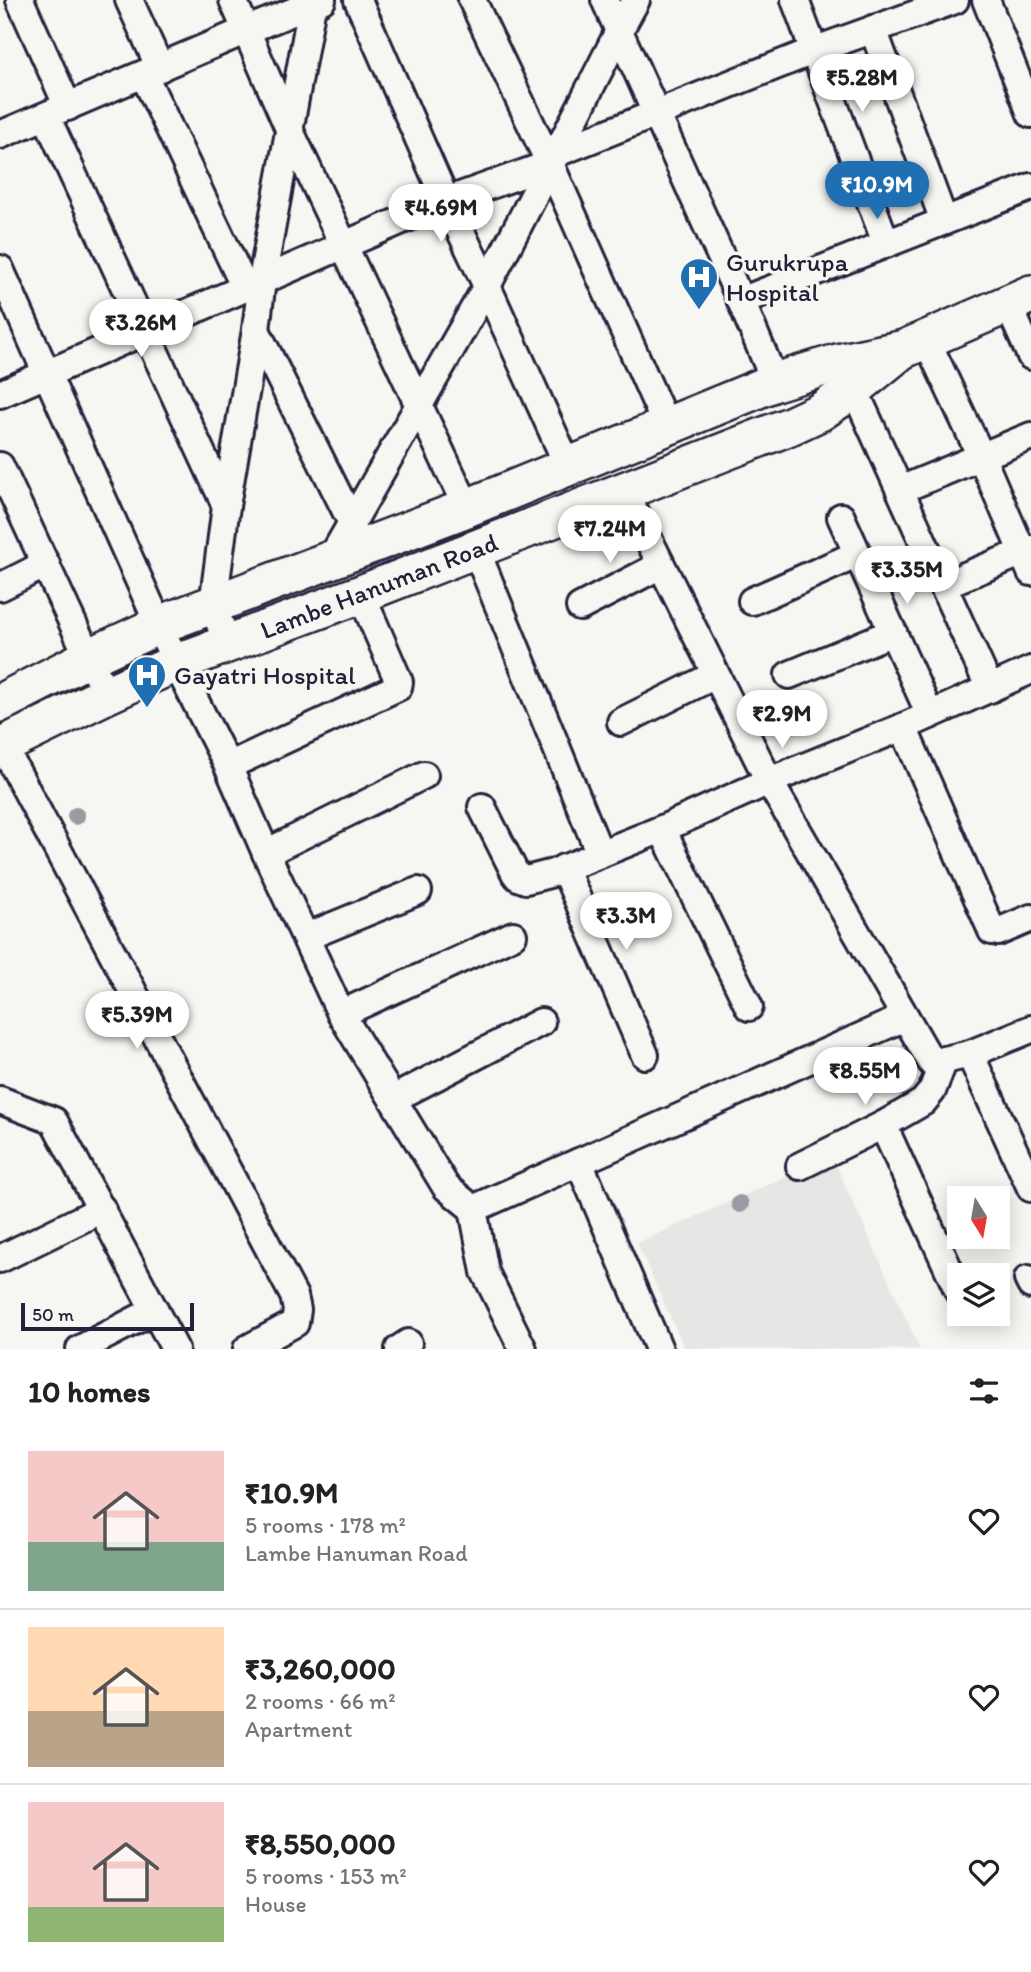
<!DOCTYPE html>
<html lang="en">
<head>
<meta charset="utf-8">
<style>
  :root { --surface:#fff; --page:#f2f2f2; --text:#222; --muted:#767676; --line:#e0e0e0; --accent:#1f6fb2 }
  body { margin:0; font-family:Itim,sans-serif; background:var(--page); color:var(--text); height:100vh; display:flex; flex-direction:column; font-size:26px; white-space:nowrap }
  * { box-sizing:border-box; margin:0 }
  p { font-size:23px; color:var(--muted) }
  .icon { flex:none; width:38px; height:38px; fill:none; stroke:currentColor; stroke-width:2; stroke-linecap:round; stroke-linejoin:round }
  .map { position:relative; height:1349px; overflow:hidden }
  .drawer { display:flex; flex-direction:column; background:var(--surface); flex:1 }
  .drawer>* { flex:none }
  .needle { width:46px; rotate:169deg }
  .controls { position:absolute; left:947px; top:1186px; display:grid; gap:14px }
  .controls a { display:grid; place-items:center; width:63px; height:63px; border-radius:0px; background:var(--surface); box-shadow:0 4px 18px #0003; font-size:35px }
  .scale { position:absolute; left:21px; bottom:18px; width:173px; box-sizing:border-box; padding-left:7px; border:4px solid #22223b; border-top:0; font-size:19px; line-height:24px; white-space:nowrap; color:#22223b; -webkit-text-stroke:5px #f6f6f2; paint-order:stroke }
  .price { position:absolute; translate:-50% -60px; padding:0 16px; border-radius:24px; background:#fff; color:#222; font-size:23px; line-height:46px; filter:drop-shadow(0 2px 4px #0008) }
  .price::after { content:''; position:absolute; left:50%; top:42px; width:21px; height:16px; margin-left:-10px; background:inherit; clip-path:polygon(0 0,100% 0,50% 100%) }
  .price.on { background:var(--accent); color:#fff }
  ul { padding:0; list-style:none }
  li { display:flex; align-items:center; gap:21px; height:175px; padding:0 28px }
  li+li { border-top:2px solid var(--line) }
  li span { display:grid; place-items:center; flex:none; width:196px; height:140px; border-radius:0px; color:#555 }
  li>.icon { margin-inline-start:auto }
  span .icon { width:84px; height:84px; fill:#fffc; stroke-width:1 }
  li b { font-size:30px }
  h2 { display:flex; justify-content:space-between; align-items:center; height:84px; padding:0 28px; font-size:30px }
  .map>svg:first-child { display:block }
</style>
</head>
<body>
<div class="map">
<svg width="1031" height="1349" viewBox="0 0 1031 1349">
  <rect width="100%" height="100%" fill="#f6f6f2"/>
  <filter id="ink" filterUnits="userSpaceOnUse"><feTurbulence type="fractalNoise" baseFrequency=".0143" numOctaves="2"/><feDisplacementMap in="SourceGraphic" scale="14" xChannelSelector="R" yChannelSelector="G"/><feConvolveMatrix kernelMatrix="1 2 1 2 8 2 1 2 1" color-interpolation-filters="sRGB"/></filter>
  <g filter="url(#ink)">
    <path fill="#e6e6e4" d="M 832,1156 L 920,1349 L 685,1349 L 637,1243 Z"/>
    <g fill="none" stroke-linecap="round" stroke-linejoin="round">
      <defs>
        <g id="street">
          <path d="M 20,0 L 68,107"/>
          <path d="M 129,0 L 160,68"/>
          <path d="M 233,0 L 290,131 L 467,508"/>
          <path d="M 358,0 L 446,201 L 487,286 L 569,468"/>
          <path d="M 472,0 L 550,164 L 667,427"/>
          <path d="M 605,0 L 741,301 L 775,382"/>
          <path d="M 795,0 L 886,243"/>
          <path d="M 986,0 L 1031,114"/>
          <path d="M 873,29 L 944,221"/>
          <path d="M 144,75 L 245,288"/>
          <path d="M 46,116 L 226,506"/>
          <path d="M 0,135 L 247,30 L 322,0"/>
          <path d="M 557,153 L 618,33 L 636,0"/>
          <path d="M 0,269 L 176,663 L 228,766 L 266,853 L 341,1014 L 446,1187 L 473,1209 L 579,1162 L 659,1349"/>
          <path d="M 741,301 L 1031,187"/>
          <path d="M 1008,304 L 1031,356"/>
          <path d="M 256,330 L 352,523"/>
          <path d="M 926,339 L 981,456 L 1031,572"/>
          <path d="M 854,389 L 990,689"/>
          <path d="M 0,394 L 446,201 L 550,164 L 557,153 L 813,51 L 955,0"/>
          <path d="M 0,466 L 106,695"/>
          <path d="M 900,490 L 1031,436"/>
          <path d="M 625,492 L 769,781 L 932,1063 L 970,1054 L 1031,1029"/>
          <path d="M 841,517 L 930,715"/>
          <path d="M 476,550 L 600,854"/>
          <path d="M 330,561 L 487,286 L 550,164"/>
          <path d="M 943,585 L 1031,549"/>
          <path d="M 0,587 L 46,564"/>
          <path d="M 752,601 L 858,554"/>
          <path d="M 580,607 L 661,565"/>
          <path d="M 227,643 L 213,605 L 226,506 L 256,330 L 262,280 L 313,0"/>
          <path d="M 789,675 L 893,632"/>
          <path d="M 621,722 L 715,675"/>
          <path d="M 903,727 L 992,931 L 998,932 L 1031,918"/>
          <path d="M 3,746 L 294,1296 L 297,1310 L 295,1323 L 247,1349"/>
          <path d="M 228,766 L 398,687 L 399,682 L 361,594"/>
          <path d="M 482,807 L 515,873 L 518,877 L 526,880 L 553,873 L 662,829 L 769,781 L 903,727 L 1031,670"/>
          <path d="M 662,829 L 749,1007"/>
          <path d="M 266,853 L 424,775"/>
          <path d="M 564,868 L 645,1055"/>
          <path d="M 306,937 L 418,891"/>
          <path d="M 341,1014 L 513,935"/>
          <path d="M 970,1054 L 1031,1188"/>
          <path d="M 393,1099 L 541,1022"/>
          <path d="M 0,1100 L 54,1121 L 175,1349"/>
          <path d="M 883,1125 L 959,1292"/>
          <path d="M 579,1162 L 905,1017"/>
          <path d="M 800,1166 L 883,1125 L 923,1102 L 932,1091 L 944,1060"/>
          <path d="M 473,1209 L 485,1272 L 523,1349"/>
          <path d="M 0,1259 L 102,1209"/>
          <path d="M 1028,1279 L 1031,1285"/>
          <path d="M 80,1349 L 155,1310"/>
          <path d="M 399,1349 L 408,1343"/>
        </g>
        <g id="secondary">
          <path d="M 0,703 L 88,658 L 159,625 L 467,508 L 775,382 L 837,363 L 904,349 L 1031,294"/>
          <path d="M 0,747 L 106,695 L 176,663 L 361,594 L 790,426 L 820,412 L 854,389 L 897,354"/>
        </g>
      </defs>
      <use href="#street" stroke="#22223b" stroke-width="32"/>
      <use href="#secondary" stroke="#22223b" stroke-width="42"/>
      <use href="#street" stroke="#f6f6f2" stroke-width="26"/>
      <use href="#secondary" stroke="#f6f6f2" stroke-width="37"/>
    </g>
    <g fill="#9a9aa3">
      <circle cx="76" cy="816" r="9"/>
      <circle cx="740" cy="1204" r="9"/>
    </g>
  </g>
  <defs>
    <symbol id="hospital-pin" viewBox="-11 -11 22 30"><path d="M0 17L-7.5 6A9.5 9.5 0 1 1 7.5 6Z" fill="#1f6fb2" stroke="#f6f6f2"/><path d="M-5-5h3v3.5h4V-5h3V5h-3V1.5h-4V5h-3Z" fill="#fff"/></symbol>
  </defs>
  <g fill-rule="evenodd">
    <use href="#hospital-pin" x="677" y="255" width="44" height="60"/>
    <use href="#hospital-pin" x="125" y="653" width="44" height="60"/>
  </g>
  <g text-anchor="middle" stroke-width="7" stroke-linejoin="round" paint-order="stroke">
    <g font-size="26" fill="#22223b" stroke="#f6f6f2" text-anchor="start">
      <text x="726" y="271">Gurukrupa<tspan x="726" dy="30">Hospital</tspan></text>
      <text x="174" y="684">Gayatri Hospital</text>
    </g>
    <g font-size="26" fill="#22223b" stroke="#f6f6f2">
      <text transform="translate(379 586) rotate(-21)" y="9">Lambe Hanuman Road</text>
    </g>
  </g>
</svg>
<div class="controls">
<a><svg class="needle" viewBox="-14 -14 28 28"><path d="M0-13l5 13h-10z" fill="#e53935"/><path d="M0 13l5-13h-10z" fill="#767676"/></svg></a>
<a><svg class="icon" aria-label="layers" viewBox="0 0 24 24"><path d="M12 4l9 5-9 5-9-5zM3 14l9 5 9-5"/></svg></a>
</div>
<div class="scale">50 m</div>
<b class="price" style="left:862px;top:114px">₹5.28M</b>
<b class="price on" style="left:877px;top:221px">₹10.9M</b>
<b class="price" style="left:441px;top:244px">₹4.69M</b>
<b class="price" style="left:141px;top:359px">₹3.26M</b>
<b class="price" style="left:610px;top:565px">₹7.24M</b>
<b class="price" style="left:907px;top:606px">₹3.35M</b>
<b class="price" style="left:782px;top:750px">₹2.9M</b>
<b class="price" style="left:626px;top:952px">₹3.3M</b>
<b class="price" style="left:137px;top:1051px">₹5.39M</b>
<b class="price" style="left:865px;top:1107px">₹8.55M</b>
</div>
<section class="drawer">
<h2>10 homes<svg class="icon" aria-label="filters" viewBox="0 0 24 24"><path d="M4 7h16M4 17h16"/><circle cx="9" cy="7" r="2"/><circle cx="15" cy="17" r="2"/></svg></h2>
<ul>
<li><span style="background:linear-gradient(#f6c9c9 65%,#7fa58c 0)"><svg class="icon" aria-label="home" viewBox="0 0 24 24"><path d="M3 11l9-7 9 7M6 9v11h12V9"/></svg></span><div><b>₹10.9M</b><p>5 rooms · 178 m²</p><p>Lambe Hanuman Road</p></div><svg class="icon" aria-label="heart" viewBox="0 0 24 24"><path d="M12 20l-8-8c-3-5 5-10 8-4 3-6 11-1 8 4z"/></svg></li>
<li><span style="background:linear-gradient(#ffd9b3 60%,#b9a48a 0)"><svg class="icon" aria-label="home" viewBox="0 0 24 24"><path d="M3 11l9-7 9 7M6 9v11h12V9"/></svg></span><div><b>₹3,260,000</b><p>2 rooms · 66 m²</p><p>Apartment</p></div><svg class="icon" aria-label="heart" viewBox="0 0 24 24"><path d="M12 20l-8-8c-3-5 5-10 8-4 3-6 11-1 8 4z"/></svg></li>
<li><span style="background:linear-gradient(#f6c9c9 75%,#8fb573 0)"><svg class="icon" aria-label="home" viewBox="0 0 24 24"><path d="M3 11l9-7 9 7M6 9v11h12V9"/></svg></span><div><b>₹8,550,000</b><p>5 rooms · 153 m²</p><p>House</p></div><svg class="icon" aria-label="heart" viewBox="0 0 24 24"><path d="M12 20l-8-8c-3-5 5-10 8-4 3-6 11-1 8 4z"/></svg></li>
</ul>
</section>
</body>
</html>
